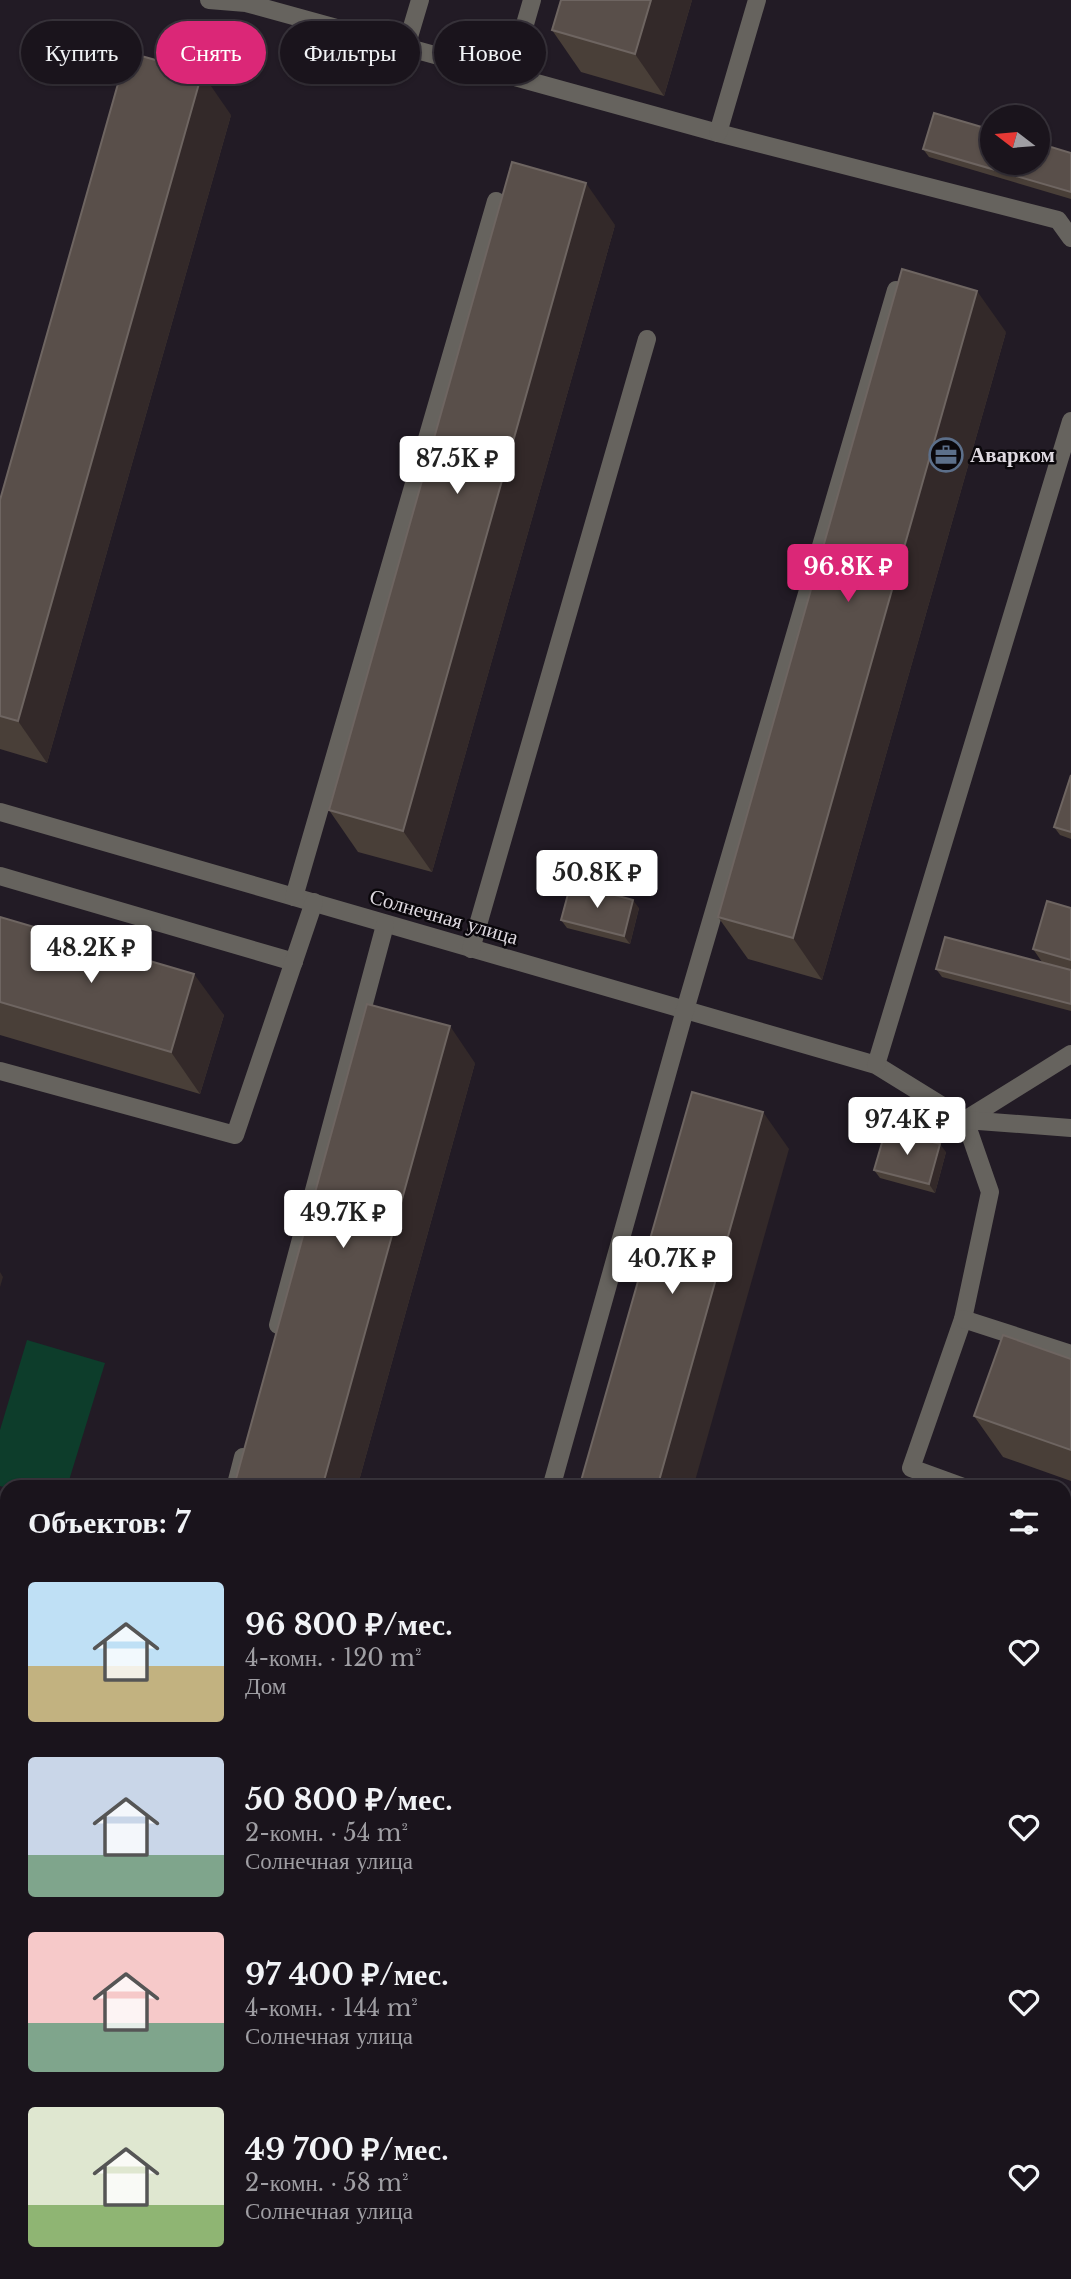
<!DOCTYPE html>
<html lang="ru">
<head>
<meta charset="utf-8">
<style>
  :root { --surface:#1a141c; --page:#272129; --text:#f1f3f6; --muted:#9f9ea3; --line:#38333b; --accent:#db2777 }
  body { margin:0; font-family:"Libre Baskerville",serif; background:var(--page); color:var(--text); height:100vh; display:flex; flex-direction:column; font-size:26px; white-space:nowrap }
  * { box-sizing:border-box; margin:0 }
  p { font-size:23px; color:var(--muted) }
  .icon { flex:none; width:38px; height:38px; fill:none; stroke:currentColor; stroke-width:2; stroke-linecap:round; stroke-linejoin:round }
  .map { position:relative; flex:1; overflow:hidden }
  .drawer { position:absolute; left:0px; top:1480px; width:1071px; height:800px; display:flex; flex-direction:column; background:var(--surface); border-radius:21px 21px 0 0; box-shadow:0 2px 5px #0004,0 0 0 2px var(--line) }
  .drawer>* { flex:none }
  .hud { position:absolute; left:21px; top:21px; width:700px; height:63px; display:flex; gap:14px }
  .needle { width:46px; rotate:286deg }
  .tools { position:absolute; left:980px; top:105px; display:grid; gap:14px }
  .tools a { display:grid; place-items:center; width:70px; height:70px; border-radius:50%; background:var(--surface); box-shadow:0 2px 5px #0004,0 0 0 2px var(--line); font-size:35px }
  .price { position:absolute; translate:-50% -60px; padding:0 16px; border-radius:7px; background:#fff; color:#222; font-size:23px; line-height:46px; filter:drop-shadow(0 2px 4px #0008) }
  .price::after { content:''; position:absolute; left:50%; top:42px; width:21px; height:16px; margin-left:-10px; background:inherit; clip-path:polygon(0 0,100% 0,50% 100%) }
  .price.active { background:var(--accent); color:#fff }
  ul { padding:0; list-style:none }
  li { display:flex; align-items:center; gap:21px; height:175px; padding:0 28px }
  li span { display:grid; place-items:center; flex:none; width:196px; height:140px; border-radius:7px; color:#555 }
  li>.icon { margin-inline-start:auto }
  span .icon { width:84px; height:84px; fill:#fffc; stroke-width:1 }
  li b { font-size:30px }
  h2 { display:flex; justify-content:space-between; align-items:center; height:84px; padding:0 28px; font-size:30px }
  .pill { padding:0 24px; border-radius:32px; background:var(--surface); box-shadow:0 2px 5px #0004,0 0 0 2px var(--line); font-size:24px; line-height:63px }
  .pill.active { background:var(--accent); color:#fff }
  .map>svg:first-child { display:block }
</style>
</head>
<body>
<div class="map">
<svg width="1071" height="2279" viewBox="0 0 1071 2279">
  <rect width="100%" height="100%" fill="#221b25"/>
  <g fill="#0d3d2b">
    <path d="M 27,1340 L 105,1363 L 67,1487 L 7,1488 L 0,1486 L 0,1430 Z"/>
    <path d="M 0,2096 L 7,2098 L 7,2273 L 285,2273 L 284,2279 L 0,2279 Z"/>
    <path d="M 449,2273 L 548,2273 L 546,2279 L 447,2279 Z"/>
  </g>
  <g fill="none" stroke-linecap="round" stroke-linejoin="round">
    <g stroke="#66635e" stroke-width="18">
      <path d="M 209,0 L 246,3 L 718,133 L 1058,220 L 1071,238"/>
      <path d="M 406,47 L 420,0"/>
      <path d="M 510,76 L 532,0"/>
      <path d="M 718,133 L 757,0"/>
      <path d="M 0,812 L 876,1065 L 965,1120 L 990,1192 L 963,1319 L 911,1468 L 966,1488"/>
      <path d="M 0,876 L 294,962"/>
      <path d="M 294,897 L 496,201"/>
      <path d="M 471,949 L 647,339"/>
      <path d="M 876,1065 L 1071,421"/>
      <path d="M 0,1071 L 235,1135 L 314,902"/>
      <path d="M 965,1120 L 1071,1054"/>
      <path d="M 965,1120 L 1071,1128"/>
      <path d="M 963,1319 L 1071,1354"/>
      <path d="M 278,1325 L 385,925"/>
      <path d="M 235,1488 L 243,1457"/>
      <path d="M 551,1488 L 685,1010 L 896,290"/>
      <path d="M 1064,1523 L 1071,1525"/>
      <path d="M 0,1792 L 7,1792"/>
      <path d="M 0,2039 L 7,2041"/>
      <path d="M 1071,2134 L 1068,2144 L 1071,2145"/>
      <path d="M 799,2273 L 805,2279"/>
    </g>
  </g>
  <g fill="#493f38">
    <path d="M 692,0 L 664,96 L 581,72 L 552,30 Z"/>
    <path d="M 231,115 L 47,763 L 0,749 L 0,500 Z"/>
    <path d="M 923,149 L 1071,153 L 1071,199 L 929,157 Z"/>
    <path d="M 615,225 L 432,872 L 358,852 L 329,810 Z"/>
    <path d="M 1006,332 L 822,980 L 748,959 L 718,917 Z"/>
    <path d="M 1071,775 L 1071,839 L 1060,835 L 1054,827 Z"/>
    <path d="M 639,908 L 630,944 L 567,928 L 561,920 Z"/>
    <path d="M 1071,908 L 1071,1011 L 942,977 L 936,969 L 1042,962 L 1033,949 Z"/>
    <path d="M 0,917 L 224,1015 L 200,1094 L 0,1035 Z"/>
    <path d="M 475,1063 L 357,1488 L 242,1488 L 236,1479 Z"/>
    <path d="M 946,1152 L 935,1193 L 880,1178 L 874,1170 Z"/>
    <path d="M 1071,1359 L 1071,1481 L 1003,1457 L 974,1416 Z"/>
    <path d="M 0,1800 L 7,1802 L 7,1930 L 0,1928 Z"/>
  </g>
  <g fill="#332929">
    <path d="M 651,0 L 692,0 L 664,96 L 635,54 Z"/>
    <path d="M 202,73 L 231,115 L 47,763 L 18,721 Z"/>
    <path d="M 586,183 L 615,225 L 432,872 L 403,831 Z"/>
    <path d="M 977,291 L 1006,332 L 822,980 L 793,938 Z"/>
    <path d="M 633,900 L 639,908 L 630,944 L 624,936 Z"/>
    <path d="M 194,974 L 224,1015 L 200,1094 L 171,1052 Z"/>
    <path d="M 450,1026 L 475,1063 L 357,1488 L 322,1488 Z"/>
    <path d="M 763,1112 L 789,1149 L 693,1488 L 657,1488 Z"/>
    <path d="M 940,1144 L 946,1152 L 935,1193 L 929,1184 Z"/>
    <path d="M 0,1272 L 3,1277 L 0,1287 Z"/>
  </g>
  <g fill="#594f4a" stroke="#6e6561" stroke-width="2">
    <path d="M 561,0 L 651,0 L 635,54 L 552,30 Z"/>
    <path d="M 127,52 L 202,73 L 18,721 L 0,716 L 0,500 Z"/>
    <path d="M 934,113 L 992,130 L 992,163 L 1038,163 L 1038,143 L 1071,153 L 1071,192 L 923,149 Z"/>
    <path d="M 512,162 L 586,183 L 403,831 L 329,810 Z"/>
    <path d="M 902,269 L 977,291 L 793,938 L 718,917 Z"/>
    <path d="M 1071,775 L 1071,832 L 1054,827 Z"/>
    <path d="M 571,883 L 633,900 L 624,936 L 561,920 Z"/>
    <path d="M 1047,901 L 1071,908 L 1071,960 L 1033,949 Z"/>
    <path d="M 0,917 L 194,974 L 171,1052 L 0,1002 Z"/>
    <path d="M 945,937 L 1071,970 L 1071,1004 L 936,969 Z"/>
    <path d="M 367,1004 L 450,1026 L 322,1488 L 267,1488 L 236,1479 Z"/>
    <path d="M 692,1092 L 763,1112 L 657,1488 L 579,1488 Z"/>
    <path d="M 886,1129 L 940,1144 L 929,1184 L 874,1170 Z"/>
    <path d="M 1003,1335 L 1071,1359 L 1071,1450 L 974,1416 Z"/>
    <path d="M 0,1800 L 7,1802 L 7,1897 L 0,1895 Z"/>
    <path d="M 991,2273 L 1029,2273 L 1048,2279 L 990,2279 Z"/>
  </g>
  <defs>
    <symbol id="office-ring" viewBox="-11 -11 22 22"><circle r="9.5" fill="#0a070b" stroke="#5c6f8a" stroke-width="1.5"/><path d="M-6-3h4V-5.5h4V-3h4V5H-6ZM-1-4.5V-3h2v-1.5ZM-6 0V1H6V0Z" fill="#5c6f8a"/></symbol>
  </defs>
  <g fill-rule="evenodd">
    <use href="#office-ring" x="927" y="436" width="38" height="38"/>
  </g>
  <g text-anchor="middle" stroke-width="5" stroke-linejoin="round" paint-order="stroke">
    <g font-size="21" font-weight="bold" fill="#ded9e0" stroke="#0a070b" text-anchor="start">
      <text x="970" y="462">Аварком</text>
    </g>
    <g font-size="21" fill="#ded9e0" stroke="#0a070b">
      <text transform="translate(444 917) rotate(16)" y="7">Солнечная улица</text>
    </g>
  </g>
</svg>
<div class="tools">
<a><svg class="needle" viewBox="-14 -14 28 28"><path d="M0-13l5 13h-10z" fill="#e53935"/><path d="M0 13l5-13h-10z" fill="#9f9ea3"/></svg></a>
</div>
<b class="price" style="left:457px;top:496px">87.5K ₽</b>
<b class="price active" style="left:848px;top:604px">96.8K ₽</b>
<b class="price" style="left:597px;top:910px">50.8K ₽</b>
<b class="price" style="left:91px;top:985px">48.2K ₽</b>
<b class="price" style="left:907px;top:1157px">97.4K ₽</b>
<b class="price" style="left:343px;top:1250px">49.7K ₽</b>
<b class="price" style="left:672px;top:1296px">40.7K ₽</b>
<div class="hud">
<a class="pill">Купить</a>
<a class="pill active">Снять</a>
<a class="pill">Фильтры</a>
<a class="pill">Новое</a>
</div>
<section class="drawer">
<h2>Объектов: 7<svg class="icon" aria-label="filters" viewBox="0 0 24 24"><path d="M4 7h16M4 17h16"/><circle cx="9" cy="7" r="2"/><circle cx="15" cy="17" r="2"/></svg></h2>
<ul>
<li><span style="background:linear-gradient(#bfe0f5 60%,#c2b280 0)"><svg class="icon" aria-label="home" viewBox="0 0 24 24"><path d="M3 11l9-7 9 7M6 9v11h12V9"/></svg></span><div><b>96 800 ₽/мес.</b><p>4-комн. · 120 m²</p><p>Дом</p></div><svg class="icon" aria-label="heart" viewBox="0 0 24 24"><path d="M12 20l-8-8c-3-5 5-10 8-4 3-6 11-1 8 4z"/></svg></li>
<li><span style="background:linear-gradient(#c9d6e8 70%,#7fa58c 0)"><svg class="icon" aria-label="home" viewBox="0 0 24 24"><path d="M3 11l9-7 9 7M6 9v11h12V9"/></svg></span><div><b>50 800 ₽/мес.</b><p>2-комн. · 54 m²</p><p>Солнечная улица</p></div><svg class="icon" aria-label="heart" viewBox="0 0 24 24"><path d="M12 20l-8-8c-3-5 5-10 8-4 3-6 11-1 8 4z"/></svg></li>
<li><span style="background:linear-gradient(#f6c9c9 65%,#7fa58c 0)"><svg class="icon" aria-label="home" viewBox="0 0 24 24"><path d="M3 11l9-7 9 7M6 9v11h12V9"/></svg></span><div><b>97 400 ₽/мес.</b><p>4-комн. · 144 m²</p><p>Солнечная улица</p></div><svg class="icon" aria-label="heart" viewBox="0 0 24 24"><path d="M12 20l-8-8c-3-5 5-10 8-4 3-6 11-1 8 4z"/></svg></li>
<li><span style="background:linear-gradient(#dfe7d0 70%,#8fb573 0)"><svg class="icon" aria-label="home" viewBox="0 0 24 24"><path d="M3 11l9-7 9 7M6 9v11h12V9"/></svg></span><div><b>49 700 ₽/мес.</b><p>2-комн. · 58 m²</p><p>Солнечная улица</p></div><svg class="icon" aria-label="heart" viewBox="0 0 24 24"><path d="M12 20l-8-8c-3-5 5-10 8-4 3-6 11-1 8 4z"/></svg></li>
</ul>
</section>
</div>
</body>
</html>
